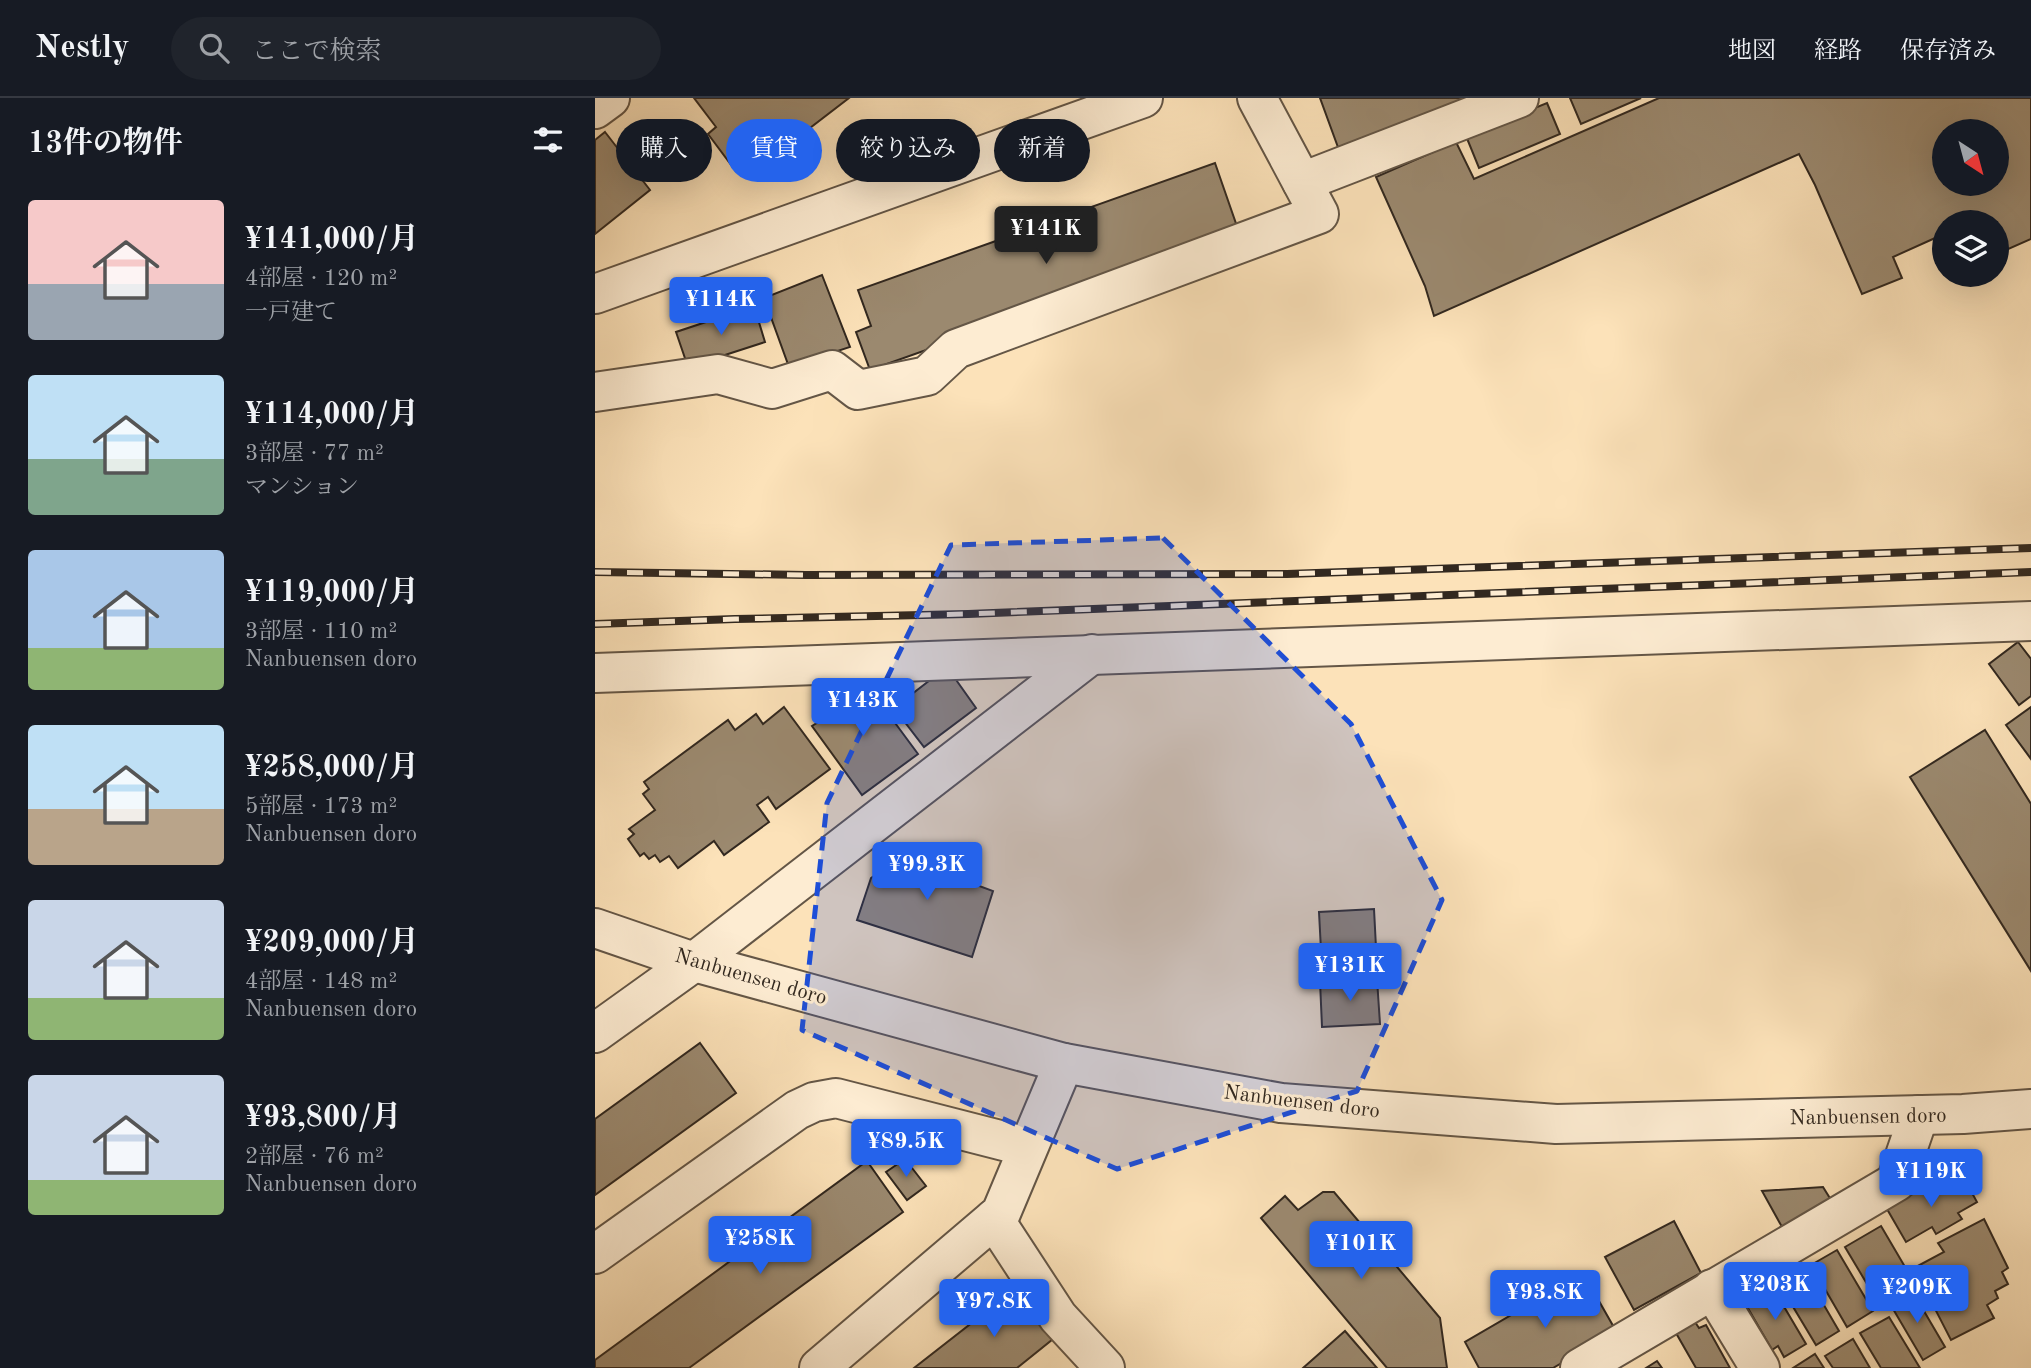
<!DOCTYPE html>
<html lang="ja">
<head>
<meta charset="utf-8">
<style>
  :root { --surface:#171b24; --page:#20242c; --text:#f1f3f6; --muted:#9ea1a6; --line:#363941; --accent:#2563eb }
  body { margin:0; font-family:"Old Standard TT","Noto Serif JP",serif; background:var(--page); color:var(--text); height:100vh; display:flex; flex-direction:column; font-size:26px; white-space:nowrap }
  * { box-sizing:border-box; margin:0 }
  p { font-size:23px; color:var(--muted) }
  .icon { flex:none; width:38px; height:38px; fill:none; stroke:currentColor; stroke-width:2; stroke-linecap:round; stroke-linejoin:round }
  .map { position:relative; flex:1; overflow:hidden }
  .panel { display:flex; flex-direction:column; background:var(--surface); width:595px }
  .panel>* { flex:none }
  .guide { position:absolute; left:21px; top:21px; width:665px; height:63px; display:flex; gap:14px }
  .needle { width:46px; rotate:144deg }
  .controls { position:absolute; left:1337px; top:21px; display:grid; gap:14px }
  .controls a { display:grid; place-items:center; width:77px; height:77px; border-radius:50%; background:var(--surface); box-shadow:0 7px 28px #0002; font-size:35px }
  .price { position:absolute; translate:-50% -60px; padding:0 16px; border-radius:7px; background:var(--accent); color:#fff; font-size:23px; line-height:46px; filter:drop-shadow(0 2px 4px #0008) }
  .price::after { content:''; position:absolute; left:50%; top:42px; width:21px; height:16px; margin-left:-10px; background:inherit; clip-path:polygon(0 0,100% 0,50% 100%) }
  .price.active { background:#222; color:#fff }
  ul { padding:0; list-style:none }
  li { display:flex; align-items:center; gap:21px; height:175px; padding:0 28px }
  li span { display:grid; place-items:center; flex:none; width:196px; height:140px; border-radius:7px; color:#555 }
  li>.icon { margin-inline-start:auto }
  span .icon { width:84px; height:84px; fill:#fffc; stroke-width:1 }
  li b { font-size:30px }
  h2 { display:flex; justify-content:space-between; align-items:center; height:84px; padding:0 28px; font-size:30px }
  .pill { padding:0 24px; border-radius:32px; background:var(--surface); box-shadow:0 7px 28px #0002; font-size:24px; line-height:63px }
  .pill.active { background:var(--accent); color:#fff }
  header { display:flex; align-items:center; gap:42px; box-sizing:border-box; height:98px; padding:0 35px; background:var(--surface); border-bottom:2px solid var(--line) }
  header strong { font-size:33px }
  nav { display:flex; gap:38px; margin-inline-start:auto; font-size:24px }
  .search { width:490px; height:63px; background:var(--page); display:flex; align-items:center; gap:18px; box-sizing:border-box; padding:0 24px; border-radius:38px; color:var(--muted); font-size:26px }
  main { display:flex; flex:1; min-height:0 }
  .map>svg:first-child { display:block }
</style>
</head>
<body>
<header>
<strong>Nestly</strong>
<div class="search"><svg class="icon" aria-label="search" viewBox="0 0 24 24"><circle cx="10" cy="10" r="6"/><path d="M15 15l6 6"/></svg>ここで検索</div>
<nav><a>地図</a><a>経路</a><a>保存済み</a></nav>
</header>
<main>
<section class="panel">
<h2>13件の物件<svg class="icon" aria-label="filters" viewBox="0 0 24 24"><path d="M4 7h16M4 17h16"/><circle cx="9" cy="7" r="2"/><circle cx="15" cy="17" r="2"/></svg></h2>
<ul>
<li><span style="background:linear-gradient(#f6c9c9 60%,#9aa5b1 0)"><svg class="icon" aria-label="home" viewBox="0 0 24 24"><path d="M3 11l9-7 9 7M6 9v11h12V9"/></svg></span><div><b>¥141,000/月</b><p>4部屋 · 120 m²</p><p>一戸建て</p></div></li>
<li><span style="background:linear-gradient(#bfe0f5 60%,#7fa58c 0)"><svg class="icon" aria-label="home" viewBox="0 0 24 24"><path d="M3 11l9-7 9 7M6 9v11h12V9"/></svg></span><div><b>¥114,000/月</b><p>3部屋 · 77 m²</p><p>マンション</p></div></li>
<li><span style="background:linear-gradient(#a9c7e8 70%,#8fb573 0)"><svg class="icon" aria-label="home" viewBox="0 0 24 24"><path d="M3 11l9-7 9 7M6 9v11h12V9"/></svg></span><div><b>¥119,000/月</b><p>3部屋 · 110 m²</p><p>Nanbuensen doro</p></div></li>
<li><span style="background:linear-gradient(#bfe0f5 60%,#b9a48a 0)"><svg class="icon" aria-label="home" viewBox="0 0 24 24"><path d="M3 11l9-7 9 7M6 9v11h12V9"/></svg></span><div><b>¥258,000/月</b><p>5部屋 · 173 m²</p><p>Nanbuensen doro</p></div></li>
<li><span style="background:linear-gradient(#c9d6e8 70%,#8fb573 0)"><svg class="icon" aria-label="home" viewBox="0 0 24 24"><path d="M3 11l9-7 9 7M6 9v11h12V9"/></svg></span><div><b>¥209,000/月</b><p>4部屋 · 148 m²</p><p>Nanbuensen doro</p></div></li>
<li><span style="background:linear-gradient(#c9d6e8 75%,#8fb573 0)"><svg class="icon" aria-label="home" viewBox="0 0 24 24"><path d="M3 11l9-7 9 7M6 9v11h12V9"/></svg></span><div><b>¥93,800/月</b><p>2部屋 · 76 m²</p><p>Nanbuensen doro</p></div></li>
</ul>
</section>
<div class="map">
<svg width="1436" height="1270" viewBox="0 0 1436 1270">
  <rect width="100%" height="100%" fill="#fce2b9"/>
  <filter id="stains"><feTurbulence type="fractalNoise" baseFrequency=".00286" numOctaves="4"/><feColorMatrix values="0 0 0 0 .2 0 0 0 0 .09 0 0 0 0 .02 0 0 0 .5 -.17"/></filter>
  <radialGradient id="worn" r=".72"><stop offset=".6" stop-color="#630" stop-opacity="0"/><stop offset="1" stop-color="#630" stop-opacity=".3"/></radialGradient>
  <g fill="#9b896f" stroke="#32281f" stroke-width="2" fill-rule="evenodd">
    <path d="M 99,0 L 254,0 L 202,40 L 209,49 L 191,63 L 184,55 L 171,65 L 163,54 L 140,72 L 113,36 L 121,29 Z"/>
    <path d="M 725,0 L 888,0 L 744,52 Z"/>
    <path d="M 975,0 L 1046,0 L 986,26 Z"/>
    <path d="M 1064,0 L 1436,0 L 1436,141 L 1402,156 L 1402,124 L 1349,124 L 1349,136 L 1298,159 L 1307,180 L 1267,196 L 1220,87 L 1204,56 L 839,218 L 830,188 L 781,79 L 861,44 L 879,81 ZM 1349,33 L 1402,33 L 1402,86 L 1349,86 Z"/>
    <path d="M 952,5 L 965,36 L 884,70 L 871,38 Z"/>
    <path d="M 10,34 L 55,92 L 0,136 L 0,42 Z"/>
    <path d="M 620,65 L 646,140 L 275,272 L 261,234 L 276,228 L 263,192 Z"/>
    <path d="M 227,177 L 255,249 L 194,269 L 169,200 Z"/>
    <path d="M 159,208 L 170,244 L 93,269 L 81,234 Z"/>
    <path d="M 1423,544 L 1436,561 L 1436,598 L 1424,607 L 1394,566 Z"/>
    <path d="M 339,579 L 359,579 L 381,610 L 329,649 L 299,610 Z"/>
    <path d="M 272,587 L 323,656 L 267,697 L 217,628 L 225,623 L 219,616 L 255,590 L 260,596 Z"/>
    <path d="M 189,609 L 235,671 L 181,711 L 173,699 L 162,707 L 174,724 L 129,757 L 119,743 L 83,770 L 74,758 L 65,764 L 60,757 L 54,761 L 49,755 L 45,758 L 33,741 L 39,736 L 34,731 L 60,712 L 48,696 L 54,691 L 49,684 L 133,622 L 140,632 L 161,616 L 168,626 Z"/>
    <path d="M 1436,609 L 1436,661 L 1411,627 Z"/>
    <path d="M 1390,632 L 1436,706 L 1436,873 L 1315,679 Z"/>
    <path d="M 315,750 L 369,768 L 368,782 L 398,793 L 377,859 L 262,822 L 276,780 L 302,761 L 310,762 Z"/>
    <path d="M 779,811 L 782,869 L 727,871 L 724,814 Z"/>
    <path d="M 782,881 L 785,926 L 727,929 L 725,883 Z"/>
    <path d="M 105,945 L 141,995 L 0,1097 L 0,1021 Z"/>
    <path d="M 310,1061 L 331,1088 L 312,1102 L 291,1074 Z"/>
    <path d="M 272,1063 L 308,1114 L 94,1270 L 0,1270 L 0,1262 Z"/>
    <path d="M 1371,1084 L 1382,1104 L 1363,1115 L 1367,1121 L 1341,1136 L 1337,1129 L 1311,1144 L 1292,1111 L 1328,1090 Z"/>
    <path d="M 1228,1089 L 1236,1102 L 1187,1129 L 1167,1093 Z"/>
    <path d="M 728,1094 L 739,1094 L 845,1220 L 852,1270 L 792,1270 L 666,1120 L 690,1098 L 703,1112 Z"/>
    <path d="M 1389,1121 L 1413,1170 L 1407,1174 L 1413,1186 L 1400,1193 L 1403,1200 L 1392,1207 L 1399,1220 L 1356,1242 L 1319,1170 L 1349,1154 L 1343,1145 Z"/>
    <path d="M 1079,1123 L 1106,1175 L 1039,1212 L 1010,1159 Z"/>
    <path d="M 1286,1128 L 1313,1174 L 1278,1196 L 1250,1149 Z"/>
    <path d="M 1242,1152 L 1278,1213 L 1252,1229 L 1216,1167 Z"/>
    <path d="M 1209,1173 L 1244,1233 L 1221,1247 L 1185,1187 Z"/>
    <path d="M 988,1175 L 1021,1233 L 958,1270 L 884,1270 L 870,1244 Z"/>
    <path d="M 1175,1185 L 1211,1246 L 1189,1259 L 1183,1248 L 1177,1252 L 1150,1205 L 1168,1195 L 1165,1191 Z"/>
    <path d="M 1316,1191 L 1350,1249 L 1328,1262 L 1294,1204 Z"/>
    <path d="M 419,1192 L 458,1241 L 422,1270 L 319,1270 Z"/>
    <path d="M 1294,1219 L 1325,1270 L 1286,1270 L 1265,1235 Z"/>
    <path d="M 1100,1224 L 1104,1230 L 1111,1227 L 1135,1270 L 1101,1270 L 1081,1235 Z"/>
    <path d="M 750,1233 L 782,1270 L 708,1270 Z"/>
    <path d="M 1258,1241 L 1275,1270 L 1238,1270 L 1230,1258 Z"/>
    <path d="M 1220,1256 L 1229,1270 L 1198,1270 Z"/>
    <path d="M 1062,1263 L 1067,1270 L 1051,1270 Z"/>
  </g>
  <g fill="none" stroke-linecap="round" stroke-linejoin="round">
    <defs>
      <g id="minor">
        <path d="M 0,11 L 15,0"/>
        <path d="M 707,84 L 924,0"/>
        <path d="M 0,196 L 548,0"/>
        <path d="M 0,294 L 123,276 L 177,291 L 237,272 L 263,292 L 332,278 L 361,251 L 724,116 L 662,0"/>
        <path d="M 0,575 L 1436,523"/>
        <path d="M 0,830 L 99,864 L 469,965 L 686,1005 L 961,1026 L 1368,1016 L 1436,1011"/>
        <path d="M 0,935 L 99,864 L 497,556"/>
        <path d="M 399,1121 L 463,1219 L 510,1270"/>
        <path d="M 0,1156 L 202,1012 L 219,1004 L 241,1000 L 432,1049"/>
        <path d="M 1117,1191 L 1165,1270"/>
        <path d="M 224,1270 L 406,1115 L 469,965"/>
        <path d="M 985,1270 L 1301,1084 L 1324,1017"/>
      </g>
    </defs>
    <use href="#minor" stroke="#645646" stroke-width="42"/>
    <use href="#minor" stroke="#fdecd2" stroke-width="38"/>
    <defs>
      <g id="rail">
        <path d="M 0,474 L 211,477 L 692,476 L 1436,450"/>
        <path d="M 0,526 L 140,521 L 373,516 L 1436,474"/>
      </g>
    </defs>
    <use href="#rail" stroke="#32281f" stroke-width="8"/>
    <use href="#rail" stroke="#fdecd2" stroke-width="5" stroke-dasharray="16" stroke-linecap="butt"/>
  </g>
  <path fill="#1d4ed8" fill-opacity="0.2" stroke="#1d4ed8" stroke-width="5" stroke-dasharray="14 9" stroke-linejoin="round" d="M 568,440 L 756,626 L 847,802 L 762,993 L 522,1071 L 207,932 L 232,705 L 356,447 Z"/>
  <g text-anchor="middle" stroke-width="6" stroke-linejoin="round" paint-order="stroke">
    <g font-size="21" fill="#32281f" stroke="#fdecd2">
      <text transform="translate(156 878) rotate(16)" y="7">Nanbuensen doro</text>
      <text transform="translate(707 1003) rotate(7)" y="7">Nanbuensen doro</text>
      <text transform="translate(1273 1018) rotate(-1)" y="7">Nanbuensen doro</text>
    </g>
  </g>
  <rect width="100%" height="100%" filter="url(#stains)"/>
  <rect width="100%" height="100%" fill="url(#worn)"/>
</svg>
<div class="controls">
<a><svg class="needle" viewBox="-14 -14 28 28"><path d="M0-13l5 13h-10z" fill="#e53935"/><path d="M0 13l5-13h-10z" fill="#9ea1a6"/></svg></a>
<a><svg class="icon" aria-label="layers" viewBox="0 0 24 24"><path d="M12 4l9 5-9 5-9-5zM3 14l9 5 9-5"/></svg></a>
</div>
<b class="price active" style="left:451px;top:168px">¥141K</b>
<b class="price" style="left:126px;top:239px">¥114K</b>
<b class="price" style="left:268px;top:640px">¥143K</b>
<b class="price" style="left:332px;top:804px">¥99.3K</b>
<b class="price" style="left:755px;top:905px">¥131K</b>
<b class="price" style="left:311px;top:1081px">¥89.5K</b>
<b class="price" style="left:1336px;top:1111px">¥119K</b>
<b class="price" style="left:165px;top:1178px">¥258K</b>
<b class="price" style="left:766px;top:1183px">¥101K</b>
<b class="price" style="left:1180px;top:1224px">¥203K</b>
<b class="price" style="left:1322px;top:1227px">¥209K</b>
<b class="price" style="left:950px;top:1232px">¥93.8K</b>
<b class="price" style="left:399px;top:1241px">¥97.8K</b>
<div class="guide">
<a class="pill">購入</a>
<a class="pill active">賃貸</a>
<a class="pill">絞り込み</a>
<a class="pill">新着</a>
</div>
</div>
</main>
</body>
</html>
